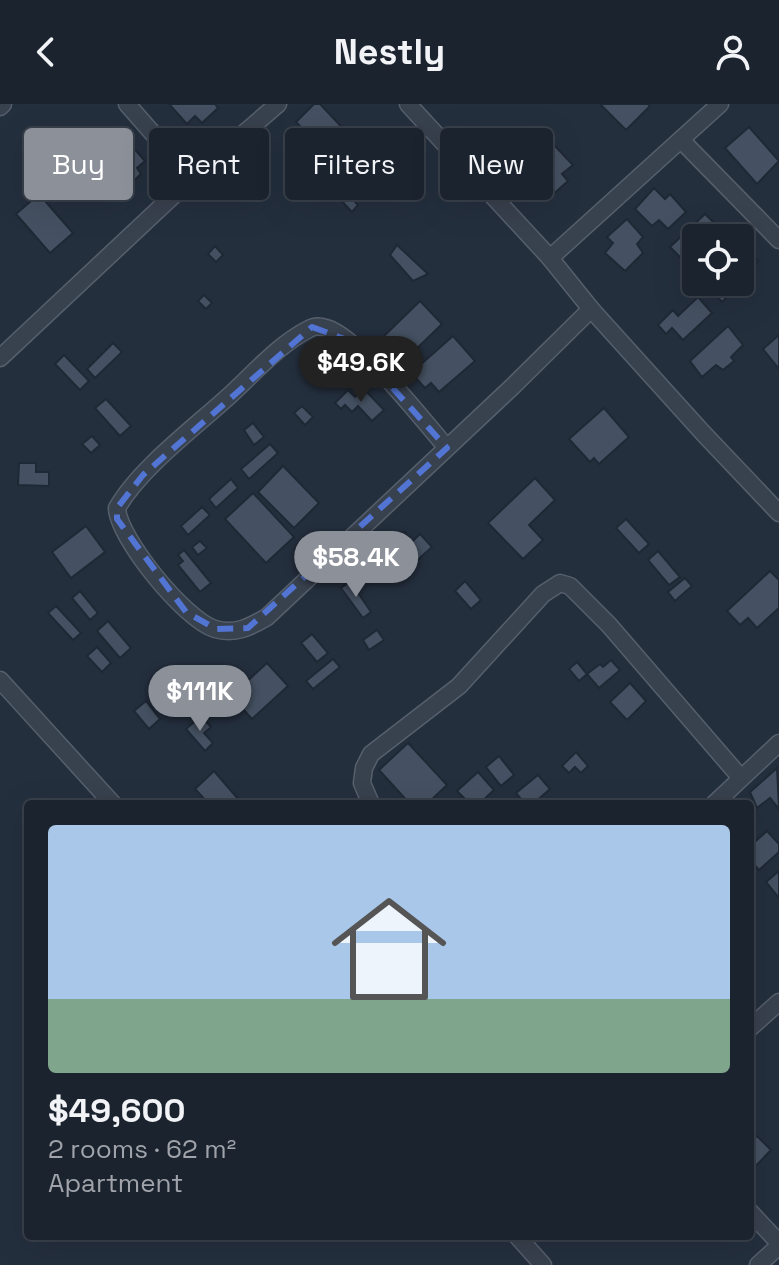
<!DOCTYPE html>
<html lang="en">
<head>
<meta charset="utf-8">
<style>
  :root { --surface:#1b232e; --page:#282f3a; --text:#f1f3f6; --muted:#a0a4aa; --line:#39404a; --accent:#8c9099 }
  body { margin:0; font-family:"Space Grotesk",sans-serif; background:var(--page); color:var(--text); height:100vh; display:flex; flex-direction:column; font-size:30px; white-space:nowrap }
  * { box-sizing:border-box; margin:0 }
  p { font-size:26px; color:var(--muted) }
  .icon { flex:none; width:44px; height:44px; fill:none; stroke:currentColor; stroke-width:2; stroke-linecap:round; stroke-linejoin:round }
  .map { position:relative; flex:1; overflow:hidden }
  .panel { position:absolute; left:24px; top:696px; width:730px; height:440px; display:flex; flex-direction:column; background:var(--surface); border-radius:8px; box-shadow:0 8px 32px #0002,0 0 0 2px var(--line) }
  .panel>* { flex:none }
  .top-card { position:absolute; left:24px; top:24px; width:732px; height:72px; display:flex; gap:16px }
  .buttons { position:absolute; left:682px; top:120px; display:grid; gap:16px }
  .buttons a { display:grid; place-items:center; width:72px; height:72px; border-radius:8px; background:var(--surface); box-shadow:0 8px 32px #0002,0 0 0 2px var(--line); font-size:40px }
  .price { position:absolute; translate:-50% -68px; padding:0 18px; border-radius:28px; background:var(--accent); color:#fff; font-size:26px; line-height:52px; filter:drop-shadow(0 2px 4px #0008) }
  .price::after { content:''; position:absolute; left:50%; top:48px; width:24px; height:18px; margin-left:-12px; background:inherit; clip-path:polygon(0 0,100% 0,50% 100%) }
  .price.current { background:#222; color:#fff }
  ul { padding:0; list-style:none }
  li { display:grid; align-content:center; gap:16px; height:424px; padding:0 24px }
  li span { display:grid; place-items:center; height:248px; border-radius:8px; color:#555 }
  li>.icon { margin-inline-start:auto }
  span .icon { width:144px; height:144px; fill:#fffc; stroke-width:1 }
  li b { font-size:34px }
  .pill { padding:0 28px; border-radius:8px; background:var(--surface); box-shadow:0 8px 32px #0002,0 0 0 2px var(--line); font-size:28px; line-height:72px }
  .pill.current { background:var(--accent); color:#fff }
  header { display:flex; justify-content:space-between; align-items:center; height:104px; padding:0 24px; background:var(--surface); font-size:36px; font-weight:700 }
  .map>svg:first-child { display:block }
</style>
</head>
<body>
<header><svg class="icon" aria-label="back" viewBox="0 0 24 24"><path d="M15 5l-7 7 7 7"/></svg>Nestly<svg class="icon" aria-label="person" viewBox="0 0 24 24"><circle cx="12" cy="8" r="4"/><path d="M4 21q1-7 8-7t8 7"/></svg></header>
<div class="map">
<svg width="779" height="1161" viewBox="0 0 779 1161">
  <rect width="100%" height="100%" fill="#242f3e"/>
  <g fill="#455162" stroke="#1f2835" stroke-width="2">
    <path d="M 169,0 L 215,0 L 218,4 L 202,19 L 195,12 L 187,20 Z"/>
    <path d="M 314,0 L 320,0 L 352,34 L 331,54 L 296,18 Z"/>
    <path d="M 600,0 L 648,0 L 650,2 L 626,26 Z"/>
    <path d="M 749,23 L 779,57 L 757,80 L 725,44 Z"/>
    <path d="M 102,25 L 108,31 L 113,26 L 126,39 L 122,43 L 127,47 L 132,42 L 145,57 L 137,64 L 141,70 L 122,88 L 86,49 L 83,52 L 78,47 Z"/>
    <path d="M 554,41 L 573,61 L 562,70 L 568,77 L 549,94 L 533,76 L 540,70 L 532,61 Z"/>
    <path d="M 54,52 L 61,61 L 37,80 L 30,71 Z"/>
    <path d="M 331,71 L 358,101 L 352,108 L 323,77 Z"/>
    <path d="M 654,84 L 665,95 L 670,90 L 686,108 L 668,125 L 659,116 L 652,122 L 635,105 Z"/>
    <path d="M 39,90 L 73,129 L 50,149 L 16,110 Z"/>
    <path d="M 705,110 L 725,130 L 720,134 L 696,134 L 696,163 L 693,166 L 670,143 Z"/>
    <path d="M 627,115 L 643,133 L 637,140 L 643,149 L 625,167 L 605,149 L 613,139 L 607,133 Z"/>
    <path d="M 397,141 L 428,170 L 413,177 L 390,151 Z"/>
    <path d="M 215,142 L 223,151 L 216,158 L 208,150 Z"/>
    <path d="M 746,144 L 758,157 L 745,171 L 749,177 L 739,188 L 736,184 L 722,198 L 706,180 L 740,178 L 740,150 Z"/>
    <path d="M 204,191 L 212,199 L 206,205 L 198,197 Z"/>
    <path d="M 698,193 L 712,209 L 683,236 L 672,224 L 666,230 L 658,221 L 673,206 L 678,212 Z"/>
    <path d="M 420,197 L 442,220 L 405,256 L 383,233 Z"/>
    <path d="M 728,222 L 743,241 L 731,253 L 734,257 L 723,266 L 716,261 L 702,273 L 690,257 Z"/>
    <path d="M 779,231 L 779,265 L 763,245 Z"/>
    <path d="M 453,232 L 475,257 L 439,288 L 431,279 L 425,284 L 411,269 Z"/>
    <path d="M 113,239 L 122,248 L 95,274 L 87,265 Z"/>
    <path d="M 64,251 L 89,277 L 80,286 L 55,260 Z"/>
    <path d="M 364,285 L 384,306 L 372,317 L 358,302 L 352,308 L 345,301 L 341,305 L 335,299 L 348,286 L 355,293 Z"/>
    <path d="M 106,295 L 131,322 L 120,332 L 95,304 Z"/>
    <path d="M 302,302 L 313,313 L 305,321 L 294,309 Z"/>
    <path d="M 604,304 L 629,333 L 599,360 L 594,354 L 590,358 L 569,335 Z"/>
    <path d="M 253,319 L 264,333 L 254,341 L 244,326 Z"/>
    <path d="M 92,332 L 100,341 L 91,349 L 82,340 Z"/>
    <path d="M 270,340 L 278,349 L 249,375 L 241,365 Z"/>
    <path d="M 19,359 L 36,359 L 36,368 L 49,368 L 49,382 L 18,381 Z"/>
    <path d="M 283,362 L 319,399 L 294,424 L 258,388 Z"/>
    <path d="M 535,374 L 555,396 L 529,421 L 543,436 L 523,455 L 488,419 Z"/>
    <path d="M 231,375 L 238,384 L 216,404 L 209,395 Z"/>
    <path d="M 253,389 L 294,433 L 266,459 L 225,415 Z"/>
    <path d="M 202,403 L 210,411 L 188,431 L 181,422 Z"/>
    <path d="M 626,415 L 649,440 L 639,449 L 616,424 Z"/>
    <path d="M 86,422 L 105,448 L 71,474 L 52,448 Z"/>
    <path d="M 405,428 L 406,434 L 390,438 L 388,432 Z"/>
    <path d="M 420,430 L 432,443 L 404,468 L 398,462 L 404,458 L 398,451 Z"/>
    <path d="M 200,437 L 207,444 L 198,451 L 192,443 Z"/>
    <path d="M 184,446 L 211,479 L 200,488 L 178,461 L 183,457 L 178,451 Z"/>
    <path d="M 658,447 L 680,473 L 669,481 L 648,456 Z"/>
    <path d="M 770,467 L 779,476 L 779,504 L 757,524 L 748,514 L 740,521 L 727,507 Z"/>
    <path d="M 685,474 L 692,482 L 675,497 L 668,488 Z"/>
    <path d="M 350,477 L 371,508 L 363,514 L 341,484 Z"/>
    <path d="M 465,477 L 481,496 L 471,505 L 455,487 Z"/>
    <path d="M 80,487 L 98,509 L 90,516 L 72,494 Z"/>
    <path d="M 56,502 L 81,529 L 73,536 L 48,509 Z"/>
    <path d="M 108,517 L 131,544 L 120,554 L 97,527 Z"/>
    <path d="M 377,526 L 384,536 L 369,546 L 363,536 Z"/>
    <path d="M 312,530 L 328,549 L 317,558 L 301,539 Z"/>
    <path d="M 97,543 L 111,559 L 102,568 L 87,552 Z"/>
    <path d="M 333,555 L 340,563 L 313,585 L 306,577 Z"/>
    <path d="M 611,556 L 620,566 L 599,584 L 587,570 L 600,560 L 603,563 Z"/>
    <path d="M 577,558 L 587,570 L 579,577 L 569,565 Z"/>
    <path d="M 267,559 L 288,582 L 252,615 L 231,592 Z"/>
    <path d="M 630,579 L 646,597 L 627,616 L 610,598 Z"/>
    <path d="M 146,597 L 160,615 L 149,625 L 134,607 Z"/>
    <path d="M 201,612 L 211,623 L 204,629 L 213,639 L 205,647 L 186,625 Z"/>
    <path d="M 408,639 L 447,681 L 427,700 L 410,700 L 379,666 Z"/>
    <path d="M 576,648 L 588,662 L 581,669 L 575,663 L 569,669 L 562,662 Z"/>
    <path d="M 499,652 L 514,671 L 501,682 L 486,663 Z"/>
    <path d="M 777,664 L 779,705 L 770,694 L 757,704 L 750,688 Z"/>
    <path d="M 214,667 L 239,696 L 235,700 L 209,700 L 195,685 Z"/>
    <path d="M 478,668 L 494,686 L 479,700 L 470,700 L 457,687 Z"/>
    <path d="M 538,671 L 550,685 L 533,700 L 525,700 L 516,689 Z"/>
    <path d="M 767,727 L 779,740 L 779,748 L 759,766 L 750,756 L 750,742 Z"/>
    <path d="M 779,767 L 779,794 L 766,778 Z"/>
    <path d="M 757,1032 L 771,1046 L 750,1068 L 750,1038 Z"/>
  </g>
  <g fill="none" stroke-linecap="round" stroke-linejoin="round">
    <defs>
      <g id="street">
        <path d="M 127,0 L 192,74"/>
        <path d="M 408,0 L 550,154 L 591,205 L 703,329 L 779,409"/>
        <path d="M 0,3 L 3,0"/>
        <path d="M 682,37 L 779,136"/>
        <path d="M 550,154 L 720,0"/>
        <path d="M 0,254 L 192,74 L 278,0"/>
        <path d="M 447,344 C 424,317 357,232 326,224 C 320,222 314,222 309,225 C 279,240 253,270 229,292 C 194,324 140,364 117,404 C 118,434 185,516 215,525 C 235,531 250,523 267,513 L 512,283 L 591,205"/>
        <path d="M 0,576 L 113,700"/>
        <path d="M 371,700 L 362,679 L 364,664 L 371,650 L 459,582 L 543,490 L 560,479 L 570,482 L 609,521 L 741,674"/>
        <path d="M 714,700 L 779,639"/>
        <path d="M 750,924 L 779,898"/>
        <path d="M 750,1108 L 779,1139"/>
        <path d="M 517,1132 L 543,1161"/>
        <path d="M 758,1161 L 779,1142"/>
      </g>
    </defs>
    <use href="#street" stroke="#565f6c" stroke-width="19"/>
    <use href="#street" stroke="#38414e" stroke-width="16"/>
  </g>
  <path fill="none" stroke="#5274d3" stroke-width="6" stroke-dasharray="16 10" stroke-linejoin="round" d="M 312,223 L 350,237 L 447,344 L 248,524 L 216,525 L 186,508 L 117,415 L 117,404 L 143,371 Z"/>
</svg>
<div class="buttons">
<a><svg class="icon" aria-label="locate" viewBox="0 0 24 24"><circle cx="12" cy="12" r="6"/><path d="M12 2v4M12 18v4M2 12h4M18 12h4"/></svg></a>
</div>
<b class="price current" style="left:361px;top:300px">$49.6K</b>
<b class="price" style="left:356px;top:495px">$58.4K</b>
<b class="price" style="left:200px;top:629px">$111K</b>
<div class="top-card">
<a class="pill current">Buy</a>
<a class="pill">Rent</a>
<a class="pill">Filters</a>
<a class="pill">New</a>
</div>
<section class="panel">
<ul>
<li><span style="background:linear-gradient(#a9c7e8 70%,#7fa58c 0)"><svg class="icon" aria-label="home" viewBox="0 0 24 24"><path d="M3 11l9-7 9 7M6 9v11h12V9"/></svg></span><div><b>$49,600</b><p>2 rooms · 62 m²</p><p>Apartment</p></div></li>
</ul>
</section>
</div>
</body>
</html>
